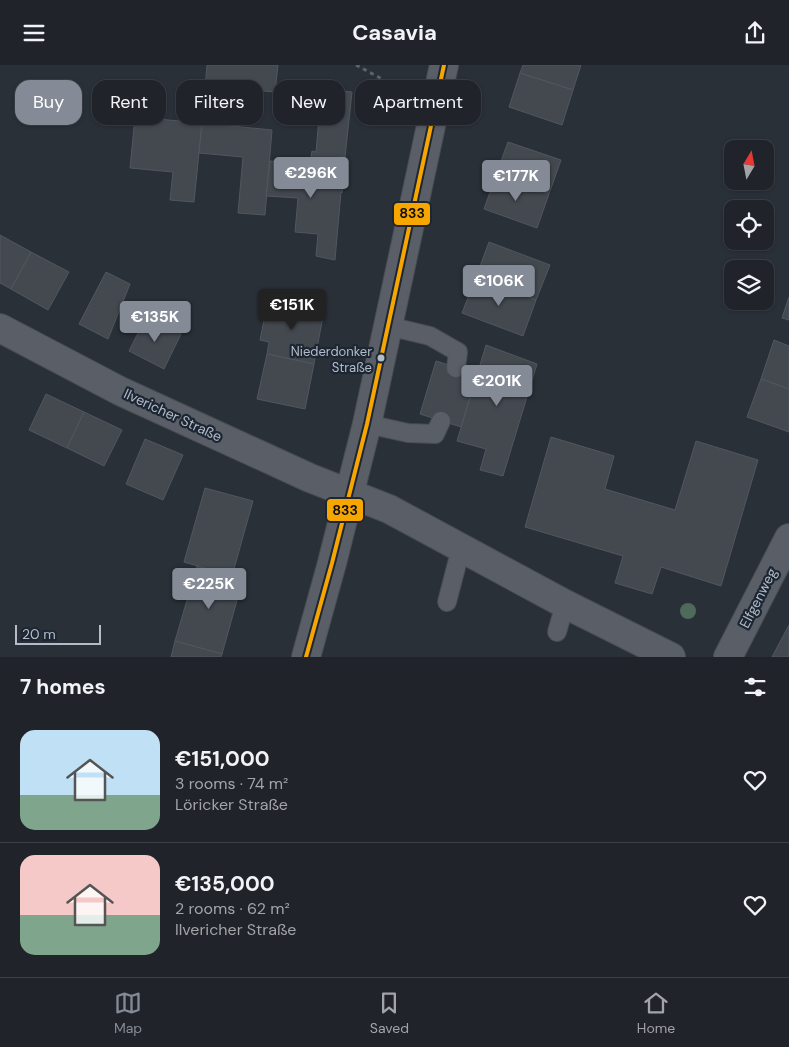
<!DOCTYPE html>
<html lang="en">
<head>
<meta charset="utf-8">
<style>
  :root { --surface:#20242a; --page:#282c32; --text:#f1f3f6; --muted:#a2a4a8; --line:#3d4147; --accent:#848b96 }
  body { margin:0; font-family:"DM Sans",sans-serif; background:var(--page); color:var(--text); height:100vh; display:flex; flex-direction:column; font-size:19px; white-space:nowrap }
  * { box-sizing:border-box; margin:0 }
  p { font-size:16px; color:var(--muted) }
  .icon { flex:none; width:28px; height:28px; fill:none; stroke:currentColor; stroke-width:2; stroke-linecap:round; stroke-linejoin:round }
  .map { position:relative; height:592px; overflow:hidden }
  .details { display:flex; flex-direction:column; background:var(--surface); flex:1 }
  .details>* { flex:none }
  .top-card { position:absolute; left:15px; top:15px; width:500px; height:45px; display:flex; gap:10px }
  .needle { width:32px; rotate:10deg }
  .tools { position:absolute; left:724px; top:75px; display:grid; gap:10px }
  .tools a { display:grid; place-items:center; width:50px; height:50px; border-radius:10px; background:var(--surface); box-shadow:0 1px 4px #0004,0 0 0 1px var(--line); font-size:25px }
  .scale { position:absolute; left:15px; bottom:12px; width:86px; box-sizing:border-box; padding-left:5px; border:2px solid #b4bcc9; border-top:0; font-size:14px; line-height:18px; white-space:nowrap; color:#b4bcc9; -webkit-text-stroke:4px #1d2633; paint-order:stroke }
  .price { position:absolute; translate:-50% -42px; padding:0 11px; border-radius:5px; background:var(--accent); color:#fff; font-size:16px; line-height:32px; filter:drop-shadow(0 1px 2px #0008) }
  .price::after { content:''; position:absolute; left:50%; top:30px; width:15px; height:11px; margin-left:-8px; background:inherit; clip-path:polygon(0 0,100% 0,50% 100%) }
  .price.current { background:#222; color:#fff }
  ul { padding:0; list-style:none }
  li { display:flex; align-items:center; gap:15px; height:125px; padding:0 20px }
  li+li { border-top:1px solid var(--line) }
  li span { display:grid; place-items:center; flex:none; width:140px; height:100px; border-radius:15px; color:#555 }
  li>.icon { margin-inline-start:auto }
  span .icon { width:60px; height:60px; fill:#fffc; stroke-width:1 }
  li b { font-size:21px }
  h2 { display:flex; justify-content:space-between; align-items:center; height:60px; padding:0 20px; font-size:21px }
  .pill { padding:0 18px; border-radius:15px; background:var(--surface); box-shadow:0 1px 4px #0004,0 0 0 1px var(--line); font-size:18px; line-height:45px }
  .pill.current { background:var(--accent); color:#fff }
  header { display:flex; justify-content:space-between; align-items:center; height:65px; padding:0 20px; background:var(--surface); font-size:22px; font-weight:700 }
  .menu { display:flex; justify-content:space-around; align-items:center; height:70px; border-top:1px solid var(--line); background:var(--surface); font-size:14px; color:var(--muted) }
  .menu a { display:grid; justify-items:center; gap:2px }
  .menu .current { color:var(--accent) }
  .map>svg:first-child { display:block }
</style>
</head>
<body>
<header><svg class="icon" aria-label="menu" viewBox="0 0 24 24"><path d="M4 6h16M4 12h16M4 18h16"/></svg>Casavia<svg class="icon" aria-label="share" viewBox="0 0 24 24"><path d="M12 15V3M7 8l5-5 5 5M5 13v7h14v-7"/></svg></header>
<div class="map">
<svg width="789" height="592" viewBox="0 0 789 592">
  <rect width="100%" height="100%" fill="#2a3038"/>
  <g fill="#444950" stroke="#52575f">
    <path d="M 207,0 L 278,0 L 275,27 L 229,23 L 226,61 L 202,58 Z"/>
    <path d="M 523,0 L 581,0 L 573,25 L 520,8 Z"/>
    <path d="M 520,8 L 573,25 L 562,60 L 509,42 Z"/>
    <path d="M 276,20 L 352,27 L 345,92 L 340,92 L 339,102 L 310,99 L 312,86 L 316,87 L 319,53 L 273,49 Z"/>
    <path d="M 135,52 L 202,58 L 194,137 L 170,135 L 173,107 L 130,103 Z"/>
    <path d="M 202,58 L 272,65 L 265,150 L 238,148 L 243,92 L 199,88 Z"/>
    <path d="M 508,77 L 561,95 L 549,129 L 496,110 Z"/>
    <path d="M 270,96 L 341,102 L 341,107 L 345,107 L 342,128 L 341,127 L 335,195 L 316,191 L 318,169 L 295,167 L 298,133 L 266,131 Z"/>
    <path d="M 496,110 L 549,129 L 537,163 L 484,144 Z"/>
    <path d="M 0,170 L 31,187 L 11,224 L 0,218 Z"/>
    <path d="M 489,177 L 550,200 L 536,235 L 476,212 Z"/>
    <path d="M 31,187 L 69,207 L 48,245 L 11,224 Z"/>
    <path d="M 106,207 L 130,219 L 108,274 L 79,259 Z"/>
    <path d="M 476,212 L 536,235 L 523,271 L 462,248 Z"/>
    <path d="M 789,232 L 789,255 L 782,253 Z"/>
    <path d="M 268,235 L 324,246 L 314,299 L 267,289 L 269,277 L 260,275 Z"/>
    <path d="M 146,252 L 181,269 L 164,304 L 129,286 Z"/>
    <path d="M 774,275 L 789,281 L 789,324 L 761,314 Z"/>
    <path d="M 486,280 L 537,299 L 503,411 L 480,405 L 486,384 L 457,376 Z"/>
    <path d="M 267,289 L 314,299 L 305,344 L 257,334 Z"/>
    <path d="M 436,296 L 477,309 L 461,362 L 420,349 Z"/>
    <path d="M 761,314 L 789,324 L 789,367 L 747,352 Z"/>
    <path d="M 46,329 L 84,347 L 67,383 L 29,365 Z"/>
    <path d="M 84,347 L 122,365 L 104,401 L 67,383 Z"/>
    <path d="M 551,372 L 614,391 L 605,424 L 675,445 L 696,376 L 758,395 L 721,521 L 661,502 L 652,529 L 615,518 L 623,491 L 525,462 Z"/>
    <path d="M 145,374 L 183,390 L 163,435 L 126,419 Z"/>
    <path d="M 205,423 L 253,436 L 232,511 L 184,497 Z"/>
    <path d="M 197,501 L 243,514 L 222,589 L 175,576 Z"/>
    <path d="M 789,560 L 789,592 L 772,592 Z"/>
    <path d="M 175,576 L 222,589 L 221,592 L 171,592 Z"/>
  </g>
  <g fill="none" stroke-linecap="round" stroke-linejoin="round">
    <defs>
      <g id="service">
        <path d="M 388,261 L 430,271 L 458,287 L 456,303"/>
        <path d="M 367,359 L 408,368 L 435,369 L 441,356"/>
        <path d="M 447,537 L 461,483"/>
        <path d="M 557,567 L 565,539"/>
      </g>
      <g id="minor">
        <path d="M 0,263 L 120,326 L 310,413 L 389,444 L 565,539 L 671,592"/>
        <path d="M 728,592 L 789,473"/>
      </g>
      <path id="tertiary" d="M 306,592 L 332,498 L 367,359 L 444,0"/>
    </defs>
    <use href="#service" stroke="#484c53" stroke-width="20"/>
    <use href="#minor" stroke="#484c53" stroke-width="30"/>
    <use href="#tertiary" stroke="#484c53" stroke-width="30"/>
    <path stroke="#5d636a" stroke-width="3" stroke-dasharray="4 4" stroke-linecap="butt" d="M 356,0 L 408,28"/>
    <use href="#service" stroke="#5a5e66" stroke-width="18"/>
    <use href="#minor" stroke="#5a5e66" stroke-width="28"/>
    <use href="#tertiary" stroke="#5a5e66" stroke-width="28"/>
    <defs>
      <path id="bus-1" d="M 306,592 L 332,498 L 367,359 L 444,0"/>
    </defs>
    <use href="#bus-1" stroke="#1d2633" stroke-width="8"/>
    <use href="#bus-1" stroke="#f7a600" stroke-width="4"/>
  </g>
  <circle fill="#4e6a5a" cx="688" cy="546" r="8"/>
  <circle fill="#b4bcc9" stroke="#1d2633" stroke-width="2" cx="381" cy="293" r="4.5"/>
  <g text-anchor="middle" stroke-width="4.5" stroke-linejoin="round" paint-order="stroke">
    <g font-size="13" fill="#b4bcc9" stroke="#1d2633" text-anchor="end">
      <text x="372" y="291">Niederdonker<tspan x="372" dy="16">Straße</tspan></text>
    </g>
    <g font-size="14" fill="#b4bcc9" stroke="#1d2633">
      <text transform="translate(173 350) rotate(25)" y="5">Ilvericher Straße</text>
      <text transform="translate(758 533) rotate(-63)" y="5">Elfgenweg</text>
    </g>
  </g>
  <g stroke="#1d2633" stroke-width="2">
    <rect x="393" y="137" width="38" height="24" rx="5" fill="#f7a600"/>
    <rect x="326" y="433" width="38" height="24" rx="5" fill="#f7a600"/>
  </g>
  <g font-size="14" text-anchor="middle" font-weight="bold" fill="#111">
    <text x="412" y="153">833</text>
    <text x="345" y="450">833</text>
  </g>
</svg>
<div class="tools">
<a><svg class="needle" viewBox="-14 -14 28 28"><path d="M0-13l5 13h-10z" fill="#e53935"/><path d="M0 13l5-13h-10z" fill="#a2a4a8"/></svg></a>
<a><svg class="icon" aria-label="locate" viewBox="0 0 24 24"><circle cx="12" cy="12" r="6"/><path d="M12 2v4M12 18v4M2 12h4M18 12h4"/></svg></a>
<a><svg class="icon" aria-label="layers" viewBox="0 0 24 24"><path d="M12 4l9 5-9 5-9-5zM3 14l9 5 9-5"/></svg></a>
</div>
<div class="scale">20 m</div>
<b class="price" style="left:311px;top:134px">€296K</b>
<b class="price" style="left:516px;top:137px">€177K</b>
<b class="price" style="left:499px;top:242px">€106K</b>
<b class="price current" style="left:292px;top:266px">€151K</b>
<b class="price" style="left:155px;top:278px">€135K</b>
<b class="price" style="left:497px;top:342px">€201K</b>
<b class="price" style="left:209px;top:545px">€225K</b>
<div class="top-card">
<a class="pill current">Buy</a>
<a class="pill">Rent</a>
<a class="pill">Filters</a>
<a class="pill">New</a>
<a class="pill">Apartment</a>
</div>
</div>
<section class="details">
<h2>7 homes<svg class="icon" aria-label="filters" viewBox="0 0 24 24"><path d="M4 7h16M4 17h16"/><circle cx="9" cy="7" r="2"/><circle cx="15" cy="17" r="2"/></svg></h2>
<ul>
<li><span style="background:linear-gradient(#bfe0f5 65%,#7fa58c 0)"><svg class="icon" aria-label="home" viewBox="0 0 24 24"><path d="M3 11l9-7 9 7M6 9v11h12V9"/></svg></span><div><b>€151,000</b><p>3 rooms · 74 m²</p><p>Löricker Straße</p></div><svg class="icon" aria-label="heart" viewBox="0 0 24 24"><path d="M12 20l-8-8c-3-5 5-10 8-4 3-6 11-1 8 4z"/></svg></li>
<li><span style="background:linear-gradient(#f6c9c9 60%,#7fa58c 0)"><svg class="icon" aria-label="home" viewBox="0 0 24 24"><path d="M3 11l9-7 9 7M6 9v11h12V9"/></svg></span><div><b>€135,000</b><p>2 rooms · 62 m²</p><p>Ilvericher Straße</p></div><svg class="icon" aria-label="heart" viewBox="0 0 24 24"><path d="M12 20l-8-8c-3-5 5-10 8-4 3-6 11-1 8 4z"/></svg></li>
</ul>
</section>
<nav class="menu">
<a class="current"><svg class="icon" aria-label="map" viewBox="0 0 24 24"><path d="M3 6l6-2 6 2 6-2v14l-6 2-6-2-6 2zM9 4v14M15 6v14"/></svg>Map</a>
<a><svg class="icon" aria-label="saved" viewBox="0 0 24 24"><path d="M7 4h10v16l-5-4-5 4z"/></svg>Saved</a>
<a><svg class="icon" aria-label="home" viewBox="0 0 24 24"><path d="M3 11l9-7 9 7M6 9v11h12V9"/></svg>Home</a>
</nav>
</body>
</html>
